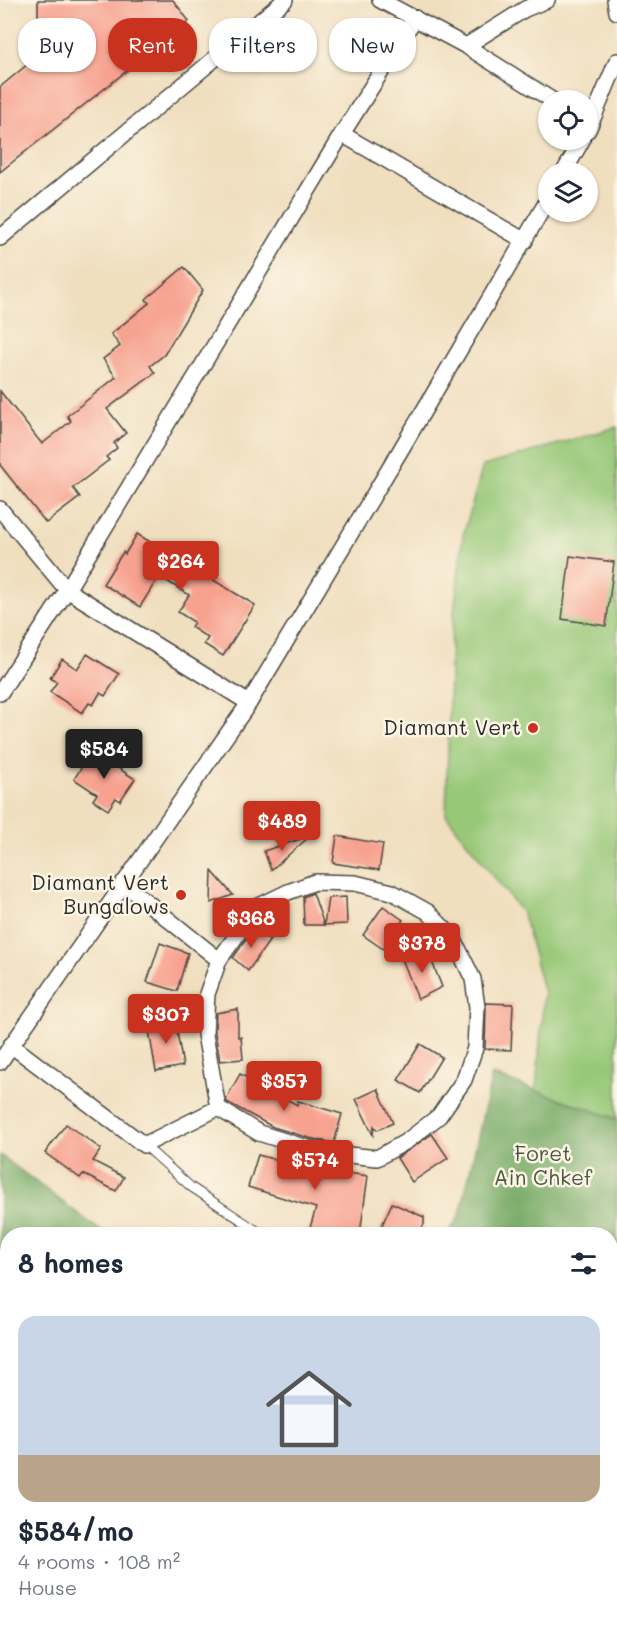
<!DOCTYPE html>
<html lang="en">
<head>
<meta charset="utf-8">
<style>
  :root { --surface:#fff; --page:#f6f6f7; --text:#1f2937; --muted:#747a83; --accent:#c8321e }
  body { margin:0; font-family:Mali,sans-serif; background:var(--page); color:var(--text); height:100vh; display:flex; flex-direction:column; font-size:22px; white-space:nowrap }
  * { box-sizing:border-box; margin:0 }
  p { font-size:20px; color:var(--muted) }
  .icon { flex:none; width:33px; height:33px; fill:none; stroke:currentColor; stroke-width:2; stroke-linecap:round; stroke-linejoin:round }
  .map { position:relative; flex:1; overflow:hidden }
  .side { position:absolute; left:0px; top:1227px; width:618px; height:404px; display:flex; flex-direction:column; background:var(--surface); border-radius:24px 24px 0 0; box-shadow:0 2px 4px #0004 }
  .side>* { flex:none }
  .top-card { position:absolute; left:18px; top:18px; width:582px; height:54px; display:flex; gap:12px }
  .controls { position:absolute; left:538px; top:90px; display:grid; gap:12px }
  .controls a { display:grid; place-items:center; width:60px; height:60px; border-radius:50%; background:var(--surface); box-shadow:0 2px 4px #0004; font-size:30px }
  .price { position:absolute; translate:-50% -51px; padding:0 14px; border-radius:6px; background:var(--accent); color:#fff; font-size:20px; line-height:39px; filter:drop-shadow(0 2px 3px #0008) }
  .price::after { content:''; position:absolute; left:50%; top:36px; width:18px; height:14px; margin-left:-9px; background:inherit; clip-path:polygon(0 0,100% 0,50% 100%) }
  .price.active { background:#222; color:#fff }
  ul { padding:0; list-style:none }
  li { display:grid; align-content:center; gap:12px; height:318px; padding:0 18px }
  li span { display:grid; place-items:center; height:186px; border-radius:18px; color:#555 }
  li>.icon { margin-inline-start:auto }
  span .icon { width:108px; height:108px; fill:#fffc; stroke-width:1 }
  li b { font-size:26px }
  h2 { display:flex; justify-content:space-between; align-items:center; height:72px; padding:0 18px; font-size:26px }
  .pill { padding:0 21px; border-radius:24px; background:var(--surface); box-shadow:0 2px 4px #0004; font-size:21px; line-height:54px }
  .pill.active { background:var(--accent); color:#fff }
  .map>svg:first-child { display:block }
</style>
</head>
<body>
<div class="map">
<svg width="617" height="1630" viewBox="0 0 617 1630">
  <rect width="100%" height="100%" fill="#fcf5e5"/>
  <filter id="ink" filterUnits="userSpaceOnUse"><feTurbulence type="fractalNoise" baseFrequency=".0167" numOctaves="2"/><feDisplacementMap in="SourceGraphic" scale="12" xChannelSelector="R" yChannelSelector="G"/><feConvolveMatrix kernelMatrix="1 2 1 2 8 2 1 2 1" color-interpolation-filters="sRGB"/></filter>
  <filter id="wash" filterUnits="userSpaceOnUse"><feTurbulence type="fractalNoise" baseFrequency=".008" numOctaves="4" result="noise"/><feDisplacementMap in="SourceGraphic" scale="24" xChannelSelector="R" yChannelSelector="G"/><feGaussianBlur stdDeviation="1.35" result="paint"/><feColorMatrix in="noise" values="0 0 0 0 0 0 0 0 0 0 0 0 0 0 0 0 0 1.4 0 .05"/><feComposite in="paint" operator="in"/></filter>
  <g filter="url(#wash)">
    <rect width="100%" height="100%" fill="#f0dfbf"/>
    <path fill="#97c878" stroke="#617a52" stroke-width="1.5" d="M 617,427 L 617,1119 L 536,1091 L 544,993 L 523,914 L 446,815 L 451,640 L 463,536 L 483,466 Z"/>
    <path fill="#79ac68" stroke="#526c4a" stroke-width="1.5" d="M 492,1075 L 617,1119 L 617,1630 L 0,1630 L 0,1155 L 105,1234 L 8,1234 L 8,1623 L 610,1623 L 610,1234 L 448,1234 L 460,1215 Z"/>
    <g id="blocks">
      <g fill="#f7a18f">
        <path d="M 38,0 L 173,0 L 189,21 L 0,172 L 0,87 L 46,49 L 50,23 L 38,17 Z"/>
        <path d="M 184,267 L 203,290 L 164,355 L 150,366 L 155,373 L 107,409 L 126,433 L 114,443 L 117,448 L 106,457 L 109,460 L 73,488 L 80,497 L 46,523 L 0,465 L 0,391 L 42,444 L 71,421 L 67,416 L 116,377 L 103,359 L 120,346 L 111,334 L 149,303 L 146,299 Z"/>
        <path d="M 137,534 L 255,605 L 223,656 L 204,644 L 208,638 L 191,627 L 194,622 L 178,612 L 189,595 L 159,576 L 140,607 L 103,584 L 123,552 L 125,554 Z"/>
        <path d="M 570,556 L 614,562 L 606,626 L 562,619 Z"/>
        <path d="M 87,654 L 119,674 L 105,696 L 100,693 L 93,705 L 89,703 L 82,713 L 50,692 L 57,682 L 50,678 L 62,659 L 77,669 Z"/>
        <path d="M 92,751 L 135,779 L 120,801 L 116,798 L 108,810 L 93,800 L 97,794 L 74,779 Z"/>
        <path d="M 309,836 L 309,837 L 271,870 L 264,851 Z"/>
        <path d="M 337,836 L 383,844 L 379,870 L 333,863 Z"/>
        <path d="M 212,871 L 233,895 L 211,903 Z"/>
        <path d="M 313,893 L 324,925 L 304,925 L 303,897 Z"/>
        <path d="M 346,897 L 347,924 L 324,925 L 328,898 Z"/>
        <path d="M 383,906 L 403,920 L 383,949 L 363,935 Z"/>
        <path d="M 254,928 L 270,940 L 248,971 L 233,958 Z"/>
        <path d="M 160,943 L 188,953 L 177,991 L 147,982 Z"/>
        <path d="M 427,949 L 442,987 L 418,999 L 402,959 Z"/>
        <path d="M 486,1003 L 513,1004 L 511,1050 L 485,1049 Z"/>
        <path d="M 238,1009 L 238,1037 L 241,1037 L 243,1059 L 220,1061 L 215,1033 L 216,1013 Z"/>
        <path d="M 175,1020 L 183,1066 L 156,1071 L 148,1025 Z"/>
        <path d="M 420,1044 L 442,1057 L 420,1093 L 398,1080 Z"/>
        <path d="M 240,1074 L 297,1105 L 298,1101 L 342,1114 L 334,1143 L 309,1138 L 273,1127 L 227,1102 L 226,1099 Z"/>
        <path d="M 378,1089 L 393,1123 L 377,1130 L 374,1126 L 373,1135 L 356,1099 Z"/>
        <path d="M 66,1124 L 101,1149 L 93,1161 L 124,1177 L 116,1191 L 83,1174 L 80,1178 L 45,1153 Z"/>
        <path d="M 432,1134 L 448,1158 L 412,1182 L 397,1158 Z"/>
        <path d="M 283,1151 L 304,1157 L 328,1161 L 325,1170 L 368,1176 L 360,1234 L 308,1234 L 316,1208 L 248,1187 L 258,1155 L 280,1161 Z"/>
        <path d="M 392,1203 L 424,1217 L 424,1224 L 419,1234 L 378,1234 Z"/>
      </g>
    </g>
  </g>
  <g filter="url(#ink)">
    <use href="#blocks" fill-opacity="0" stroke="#494641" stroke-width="1.5"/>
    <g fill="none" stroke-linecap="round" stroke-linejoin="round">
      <defs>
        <g id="service">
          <path d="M 144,1145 L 191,1187 L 262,1234"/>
          <path d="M 378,1623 L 387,1630"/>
          <path d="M 429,1630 L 442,1623"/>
        </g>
        <g id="minor">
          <path d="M 380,0 L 466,46 L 552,100"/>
          <path d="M 615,0 L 617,12"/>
          <path d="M 466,46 L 525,9 L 547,0"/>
          <path d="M 588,130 L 617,61"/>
          <path d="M 342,134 L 525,241"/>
          <path d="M 564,172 L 582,140"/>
          <path d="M 0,238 L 285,0"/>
          <path d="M 0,509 L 67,590 L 249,703"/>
          <path d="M 0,693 L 67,590 L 342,134 L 415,18"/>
          <path d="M 123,883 L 219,960"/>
          <path d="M 11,1045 L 144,1145 L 218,1108 L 259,1133 L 307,1148 L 349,1155 L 377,1158 L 407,1141 L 439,1116 L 464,1080 L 475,1048 L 477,1007 L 473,979 L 453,938 L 428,912 L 392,892 L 355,883 L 315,882 L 288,892 L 257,907 L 219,960 L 207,994 L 205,1034 L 218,1108"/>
          <path d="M 0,1062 L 249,703 L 400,451 L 549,198"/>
        </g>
      </defs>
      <use href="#service" stroke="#494641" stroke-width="10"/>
      <use href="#minor" stroke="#494641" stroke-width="18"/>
      <use href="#service" stroke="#fff" stroke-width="8"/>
      <use href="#minor" stroke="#fff" stroke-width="15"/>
    </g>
  </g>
  <g fill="#c8321e" stroke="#fcf5e5" stroke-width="2">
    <circle cx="533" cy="728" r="6"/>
    <circle cx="181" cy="895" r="6"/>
  </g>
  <g text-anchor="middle" stroke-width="5" stroke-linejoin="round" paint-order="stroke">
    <g font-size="21" fill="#2b2b2b" stroke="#fcf5e5" text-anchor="end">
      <text x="521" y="735">Diamant Vert</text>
      <text x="169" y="890">Diamant Vert<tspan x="169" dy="24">Bungalows</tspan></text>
    </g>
    <g font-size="21" fill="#4b5a42" stroke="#fcf5e5">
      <text x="543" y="1161">Foret<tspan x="543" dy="24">Ain Chkef</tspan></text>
    </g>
  </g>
</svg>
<div class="controls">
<a><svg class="icon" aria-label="locate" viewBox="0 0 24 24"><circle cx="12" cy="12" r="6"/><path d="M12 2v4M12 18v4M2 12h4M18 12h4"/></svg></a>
<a><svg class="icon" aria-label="layers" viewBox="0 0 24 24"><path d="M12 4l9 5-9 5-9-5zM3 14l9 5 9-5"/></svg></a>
</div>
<b class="price" style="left:181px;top:592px">$264</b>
<b class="price active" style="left:104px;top:780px">$584</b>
<b class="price" style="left:282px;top:852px">$489</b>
<b class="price" style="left:251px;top:949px">$368</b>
<b class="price" style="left:422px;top:974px">$378</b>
<b class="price" style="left:166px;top:1045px">$307</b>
<b class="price" style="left:284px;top:1112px">$357</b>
<b class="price" style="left:315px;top:1191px">$574</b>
<div class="top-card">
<a class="pill">Buy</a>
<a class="pill active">Rent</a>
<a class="pill">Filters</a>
<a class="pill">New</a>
</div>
<section class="side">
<h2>8 homes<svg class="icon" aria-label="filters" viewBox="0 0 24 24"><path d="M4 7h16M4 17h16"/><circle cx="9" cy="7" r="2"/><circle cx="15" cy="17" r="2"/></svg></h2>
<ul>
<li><span style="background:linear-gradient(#c9d6e8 75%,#b9a48a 0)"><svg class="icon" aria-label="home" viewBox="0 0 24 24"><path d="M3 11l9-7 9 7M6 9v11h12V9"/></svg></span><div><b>$584/mo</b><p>4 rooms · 108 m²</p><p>House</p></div></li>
</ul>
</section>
</div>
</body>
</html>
